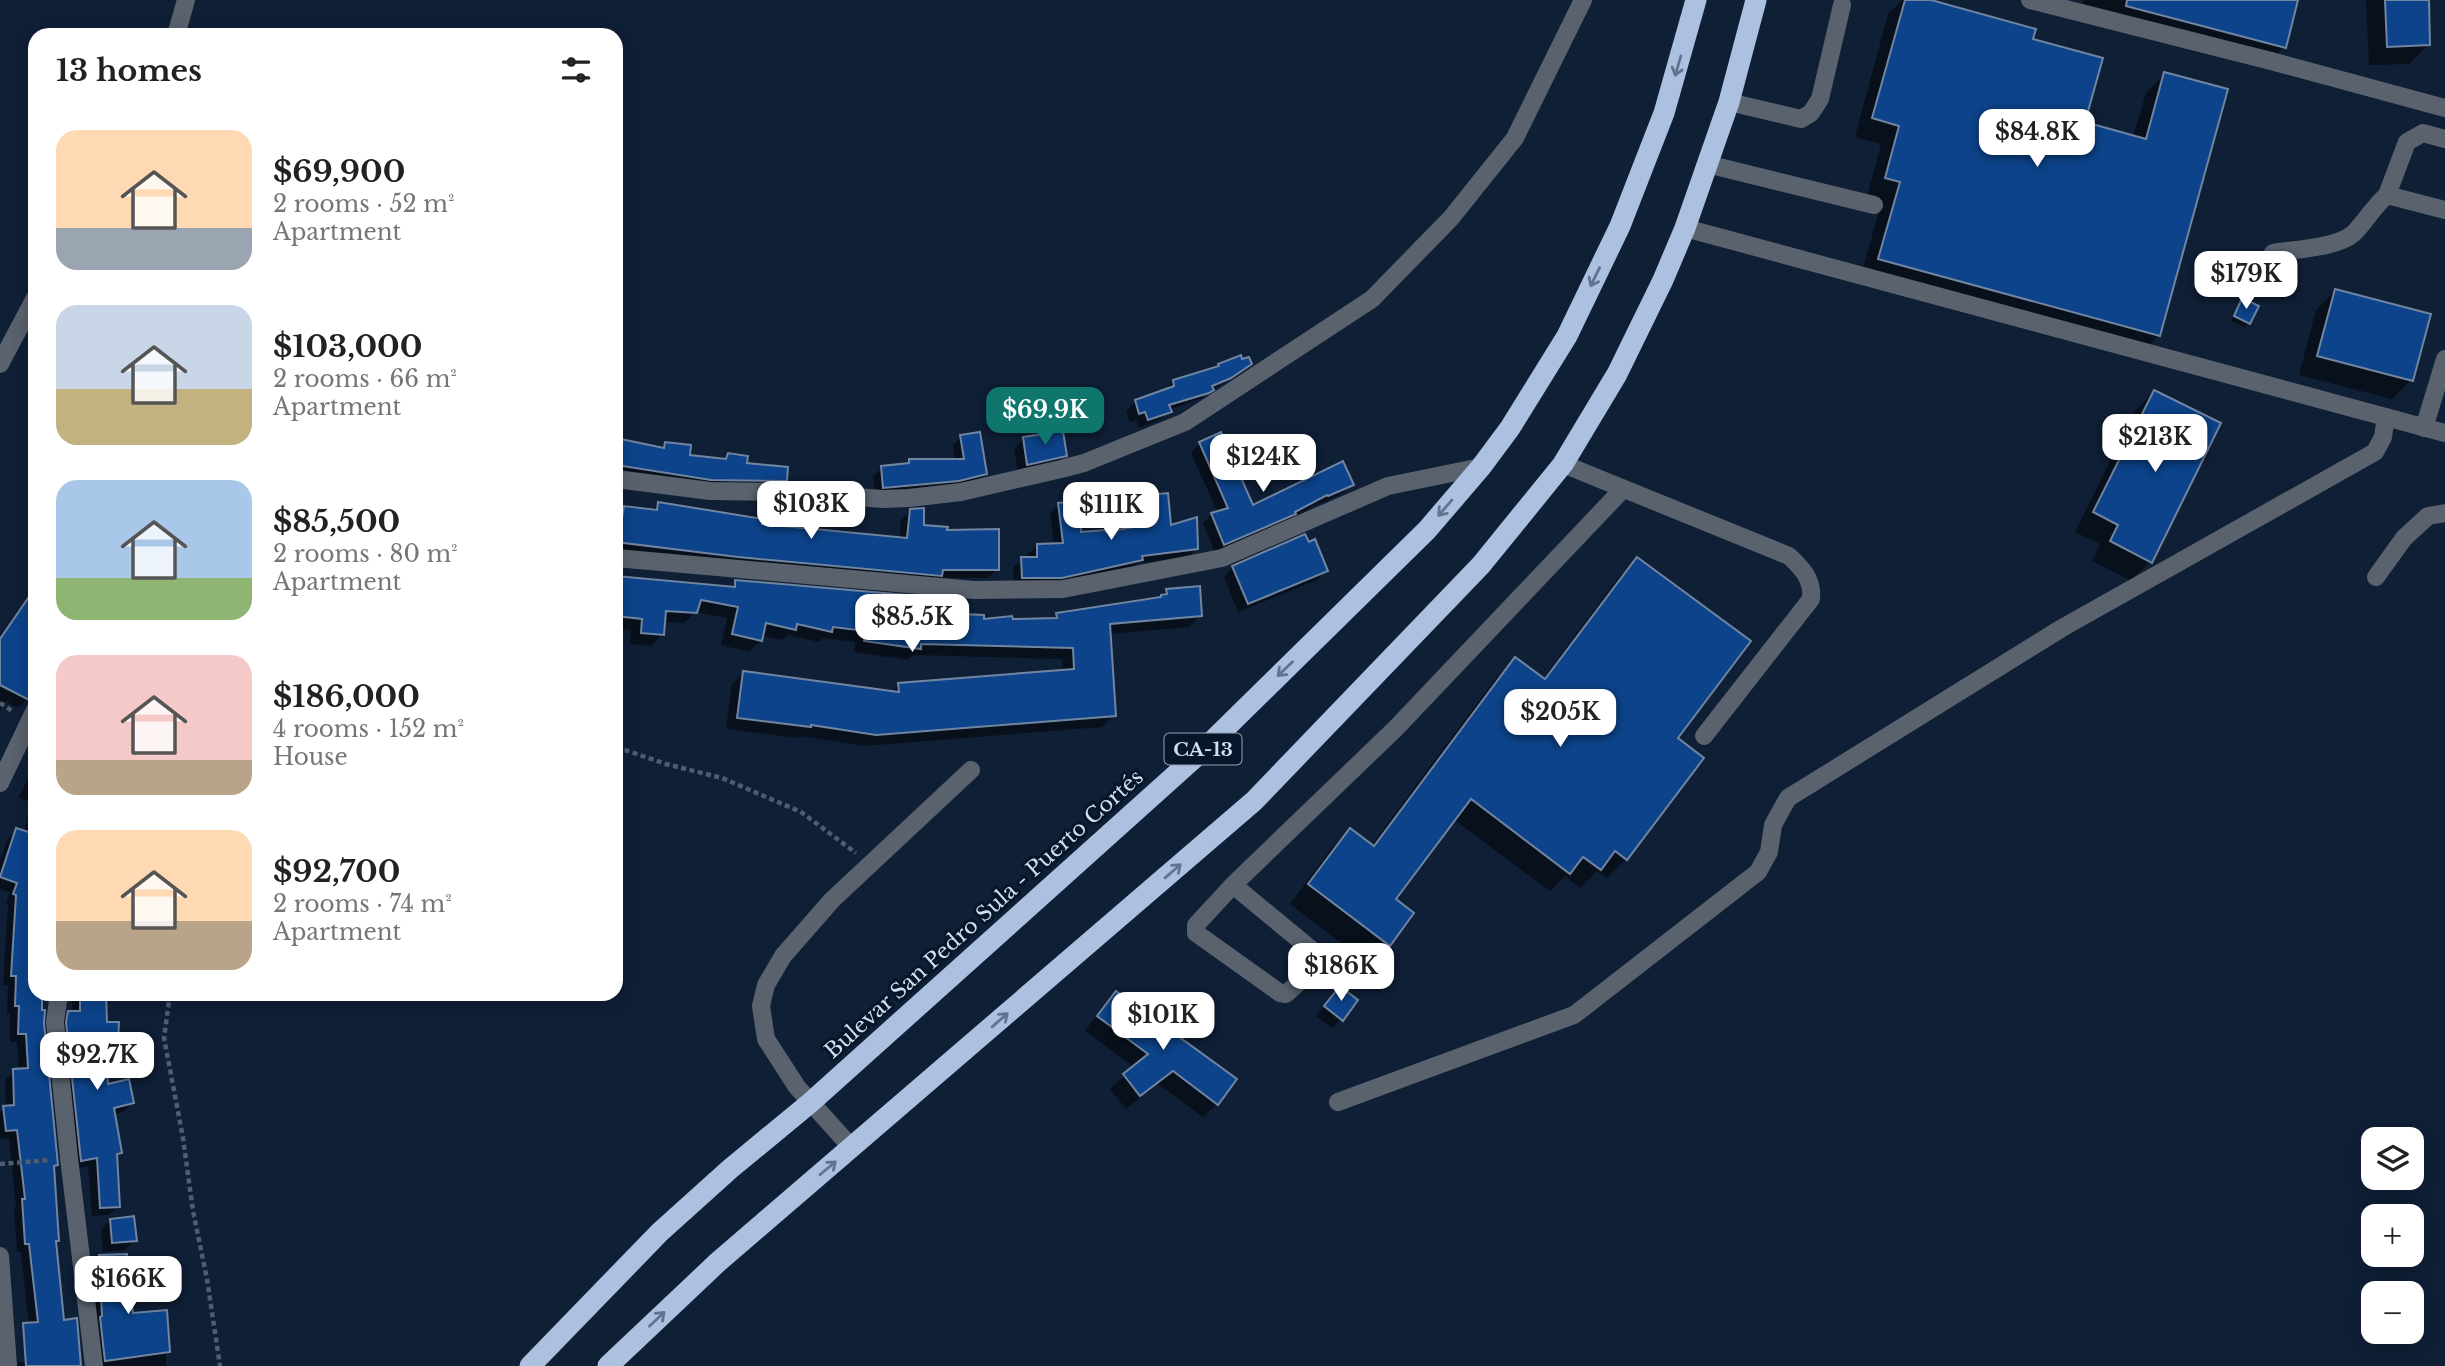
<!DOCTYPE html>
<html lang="en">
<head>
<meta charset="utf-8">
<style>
  :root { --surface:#fff; --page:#f6f6f6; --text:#222; --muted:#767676; --accent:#0f766e }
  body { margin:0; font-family:"Libre Baskerville",serif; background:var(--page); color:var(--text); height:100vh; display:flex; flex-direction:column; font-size:26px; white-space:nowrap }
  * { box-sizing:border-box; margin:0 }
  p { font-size:23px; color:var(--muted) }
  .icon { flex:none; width:38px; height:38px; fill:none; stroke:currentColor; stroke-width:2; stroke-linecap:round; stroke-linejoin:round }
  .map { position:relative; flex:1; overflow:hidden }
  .details { position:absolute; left:28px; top:28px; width:595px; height:973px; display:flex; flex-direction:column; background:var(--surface); border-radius:21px; box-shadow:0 4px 18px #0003 }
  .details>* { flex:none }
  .buttons { position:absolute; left:2361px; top:1127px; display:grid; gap:14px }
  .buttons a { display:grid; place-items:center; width:63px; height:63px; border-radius:14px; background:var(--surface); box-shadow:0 4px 18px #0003; font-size:35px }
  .price { position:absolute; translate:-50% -60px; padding:0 16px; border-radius:14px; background:#fff; color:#222; font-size:23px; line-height:46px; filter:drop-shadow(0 2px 4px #0008) }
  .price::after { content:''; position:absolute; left:50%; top:42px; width:21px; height:16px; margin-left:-10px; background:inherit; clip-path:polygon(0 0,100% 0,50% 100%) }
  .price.current { background:var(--accent); color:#fff }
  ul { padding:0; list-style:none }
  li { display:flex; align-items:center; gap:21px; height:175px; padding:0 28px }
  li span { display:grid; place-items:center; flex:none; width:196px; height:140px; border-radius:21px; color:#555 }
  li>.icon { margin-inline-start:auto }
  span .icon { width:84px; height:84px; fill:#fffc; stroke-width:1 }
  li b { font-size:30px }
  h2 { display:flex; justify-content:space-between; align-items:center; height:84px; padding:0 28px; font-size:30px }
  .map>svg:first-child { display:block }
</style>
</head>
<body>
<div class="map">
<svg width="2445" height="1366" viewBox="0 0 2445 1366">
  <rect width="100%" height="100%" fill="#0f1f36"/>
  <g fill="#0007">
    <path d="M 1902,0 L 1924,0 L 2031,40 L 2083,123 L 2133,137 L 2146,93 L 2165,74 L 2159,335 L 2140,354 L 1860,278 L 1882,201 L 1867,197 L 1881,144 L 1855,137 L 1888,14 Z"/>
    <path d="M 2084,0 L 2296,0 L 2284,47 L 2265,66 L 2080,18 Z"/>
    <path d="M 2366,0 L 2427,0 L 2428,45 L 2409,64 L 2369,65 Z"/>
    <path d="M 2335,291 L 2411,380 L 2392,399 L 2299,375 L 2316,310 Z"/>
    <path d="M 2242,301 L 2249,323 L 2245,327 L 2231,321 Z"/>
    <path d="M 1241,361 L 1250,364 L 1240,373 L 1210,391 L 1202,398 L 1169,410 L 1160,420 L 1139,428 L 1136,420 L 1130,422 L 1126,411 L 1136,402 L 1164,390 L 1174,381 L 1216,368 L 1219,366 Z"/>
    <path d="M 2154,392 L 2150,562 L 2131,581 L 2092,561 L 2100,544 L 2075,532 L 2135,411 Z"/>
    <path d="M 961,437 L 985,474 L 976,482 L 875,495 L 873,476 L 882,468 L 905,465 L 910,461 L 955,461 L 953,445 Z"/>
    <path d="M 1024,439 L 1065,455 L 1055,464 L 1018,473 L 1014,448 Z"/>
    <path d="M 616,440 L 660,449 L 666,443 L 688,456 L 722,461 L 728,455 L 745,464 L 785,480 L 776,489 L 616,475 Z"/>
    <path d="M 1200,443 L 1253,508 L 1352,485 L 1342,494 L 1319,504 L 1318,503 L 1284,522 L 1215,553 L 1203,523 L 1212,514 L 1218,513 L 1191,453 Z"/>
    <path d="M 1139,498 L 1169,527 L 1197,548 L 1188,557 L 1137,563 L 1132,568 L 1052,586 L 1014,586 L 1013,568 L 1022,559 L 1028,559 L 1028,554 L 1037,545 L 1054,545 L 1050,513 L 1059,504 L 1080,534 L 1104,535 L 1131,529 L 1130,507 Z"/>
    <path d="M 658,504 L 760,526 L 899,540 L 901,520 L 911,511 L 923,527 L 945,531 L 997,569 L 988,578 L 937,578 L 616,552 L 616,516 L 624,508 L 651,511 Z"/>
    <path d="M 1637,559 L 1676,739 L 1702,758 L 1626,859 L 1607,878 L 1597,871 L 1580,888 L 1565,876 L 1550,891 L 1453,819 L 1393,900 L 1411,913 L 1388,945 L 1369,964 L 1290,904 L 1331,849 L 1350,830 L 1371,846 L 1496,678 L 1515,659 L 1543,679 L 1618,578 Z"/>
    <path d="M 1233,567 L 1326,571 L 1317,580 L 1238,612 L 1224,577 Z"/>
    <path d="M 616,577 L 730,588 L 736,582 L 982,621 L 1051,620 L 1057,614 L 1158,599 L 1167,590 L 1200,615 L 1189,627 L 1109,634 L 1114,715 L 1102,727 L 864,746 L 800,736 L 798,738 L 726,729 L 732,684 L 744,673 L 891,693 L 899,685 L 1063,672 L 1062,659 L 913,655 L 907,660 L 854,652 L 855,642 L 823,638 L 819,642 L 788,635 L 783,640 L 762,636 L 761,640 L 749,652 L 721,645 L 727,618 L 695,612 L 684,623 L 664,622 L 663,634 L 651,646 L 630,644 L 631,630 L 616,628 Z"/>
    <path d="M 35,587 L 35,685 L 27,699 L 18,708 L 5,701 L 0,711 L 0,638 Z"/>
    <path d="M 35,765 L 35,994 L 40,994 L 57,1165 L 52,1169 L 57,1240 L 54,1244 L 62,1321 L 81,1366 L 16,1366 L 20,1362 L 26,1362 L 23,1333 L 29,1327 L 21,1252 L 17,1252 L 14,1210 L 16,1207 L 9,1138 L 0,1139 L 0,1112 L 6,1107 L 5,1080 L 14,1071 L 19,1070 L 17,1042 L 10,1042 L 10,1014 L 7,1014 L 8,985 L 3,985 L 8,904 L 6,903 L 10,892 L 0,889 L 0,861 L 8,839 L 17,830 L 23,832 L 34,805 L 19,797 Z"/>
    <path d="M 1340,988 L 1341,1019 L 1332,1028 L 1316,1016 Z"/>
    <path d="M 1116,993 L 1217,1104 L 1203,1117 L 1158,1084 L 1126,1109 L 1110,1089 L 1134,1067 L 1085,1031 L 1103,1006 Z"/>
    <path d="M 72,994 L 105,994 L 105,1024 L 117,1040 L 108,1049 L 104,1049 L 107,1086 L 132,1103 L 123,1112 L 113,1114 L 120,1153 L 116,1157 L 118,1206 L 109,1215 L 92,1216 L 88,1166 L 72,1169 L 60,1022 L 69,1013 L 72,1013 Z"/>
    <path d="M 110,1220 L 135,1241 L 125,1250 L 103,1252 L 101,1230 Z"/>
    <path d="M 100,1257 L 132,1315 L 169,1351 L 166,1354 L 166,1366 L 96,1366 L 91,1266 Z"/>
  </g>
  <g fill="#0c438a" stroke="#7185a1" stroke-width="2">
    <path d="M 1905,0 L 1931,0 L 2036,29 L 2033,39 L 2103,58 L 2085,122 L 2146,139 L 2164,72 L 2228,89 L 2160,336 L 1878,259 L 1900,182 L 1885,178 L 1899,126 L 1872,118 Z"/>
    <path d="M 2127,0 L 2298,0 L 2286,48 L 2126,6 Z"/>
    <path d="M 2385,0 L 2429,0 L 2430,45 L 2387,47 Z"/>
    <path d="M 2335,289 L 2431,314 L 2413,381 L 2317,356 Z"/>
    <path d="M 2242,298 L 2259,306 L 2250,324 L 2234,316 Z"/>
    <path d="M 1241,355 L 1242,359 L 1249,357 L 1252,364 L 1231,378 L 1212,386 L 1214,390 L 1209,393 L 1169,405 L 1172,412 L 1148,420 L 1145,412 L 1139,414 L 1135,400 L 1174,386 L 1173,380 L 1219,366 L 1218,364 Z"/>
    <path d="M 2154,390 L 2221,423 L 2152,563 L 2110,541 L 2118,525 L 2093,512 Z"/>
    <path d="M 1063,431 L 1067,456 L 1027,465 L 1023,437 Z"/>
    <path d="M 980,432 L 987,474 L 959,481 L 883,488 L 881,466 L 909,463 L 909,459 L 964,459 L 960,435 Z"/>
    <path d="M 1221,432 L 1253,505 L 1343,461 L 1354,485 L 1328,496 L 1327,495 L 1295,512 L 1296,514 L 1224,545 L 1211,513 L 1228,508 L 1199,442 Z"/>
    <path d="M 616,438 L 664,448 L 665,442 L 691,445 L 690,455 L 726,459 L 728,453 L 748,456 L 747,463 L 788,467 L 787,481 L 711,480 L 616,465 Z"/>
    <path d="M 1168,493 L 1171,525 L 1197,517 L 1198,549 L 1142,556 L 1143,560 L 1062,578 L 1022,578 L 1021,557 L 1037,557 L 1037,544 L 1063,543 L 1058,503 L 1079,501 L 1081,532 L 1105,530 L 1106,532 L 1140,526 L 1138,496 Z"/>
    <path d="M 658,502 L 763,519 L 762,524 L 907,538 L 910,509 L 924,508 L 924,525 L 948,527 L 947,530 L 999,529 L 999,570 L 943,570 L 942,576 L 738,557 L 616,542 L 616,517 L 622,518 L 624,506 L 657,510 Z"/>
    <path d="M 1305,534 L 1309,542 L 1315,539 L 1328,571 L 1248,604 L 1232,566 Z"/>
    <path d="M 1637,557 L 1751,641 L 1678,738 L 1704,758 L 1627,860 L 1615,851 L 1601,870 L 1583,857 L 1570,874 L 1471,799 L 1396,899 L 1414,913 L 1390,946 L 1308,884 L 1350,828 L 1374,846 L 1515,657 L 1545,679 Z"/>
    <path d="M 616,576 L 735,587 L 735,580 L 940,598 L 938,613 L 984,615 L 984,619 L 1012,616 L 1013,619 L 1057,618 L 1056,613 L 1161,597 L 1161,595 L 1167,594 L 1166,589 L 1200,586 L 1202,616 L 1110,624 L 1116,716 L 876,735 L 811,725 L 811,727 L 737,718 L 743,671 L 899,692 L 898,683 L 1074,669 L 1073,648 L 921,644 L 921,649 L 864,641 L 866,631 L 833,627 L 832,632 L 797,624 L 796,630 L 766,623 L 762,641 L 732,634 L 738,607 L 701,600 L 697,613 L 666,611 L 664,635 L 641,633 L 642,619 L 616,616 Z"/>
    <path d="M 35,588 L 35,689 L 29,700 L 0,685 L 0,639 Z"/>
    <path d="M 16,828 L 35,834 L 35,994 L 42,994 L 42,1010 L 45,1010 L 44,1023 L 58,1165 L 54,1166 L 59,1241 L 56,1241 L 64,1320 L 77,1318 L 81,1366 L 26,1366 L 23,1323 L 38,1322 L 29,1244 L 25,1244 L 22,1199 L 25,1199 L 17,1130 L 6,1131 L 3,1106 L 14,1105 L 13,1069 L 28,1068 L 26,1034 L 18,1034 L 19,1006 L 15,1006 L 16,976 L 11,976 L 16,895 L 13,894 L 17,883 L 0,877 Z"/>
    <path d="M 1340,986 L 1358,1000 L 1343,1021 L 1324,1006 Z"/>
    <path d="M 1116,991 L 1237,1079 L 1218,1105 L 1173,1071 L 1140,1096 L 1123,1074 L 1148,1054 L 1097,1016 Z"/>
    <path d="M 80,994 L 106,994 L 107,1022 L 119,1022 L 118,1041 L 105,1041 L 108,1084 L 129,1079 L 134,1103 L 114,1108 L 122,1153 L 117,1154 L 120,1207 L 100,1208 L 97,1158 L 81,1161 L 66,1022 L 68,1011 L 80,1011 Z"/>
    <path d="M 134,1216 L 137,1241 L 112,1243 L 110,1219 Z"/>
    <path d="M 127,1254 L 133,1313 L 167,1310 L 170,1352 L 105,1361 L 100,1317 L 102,1316 L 99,1255 Z"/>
  </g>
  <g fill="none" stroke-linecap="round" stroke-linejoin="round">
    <g stroke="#4f5d71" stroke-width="4.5" stroke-dasharray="5 3.5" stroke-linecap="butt">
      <path d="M 0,703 L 14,712"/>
      <path d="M 616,750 L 625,750 L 666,764 L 722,778 L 801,812 L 856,853"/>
      <path d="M 170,994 L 164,1038 L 183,1138 L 193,1211 L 207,1279 L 220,1366"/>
      <path d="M 0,1164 L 50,1160"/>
    </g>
    <g stroke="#5a626e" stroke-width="18">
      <path d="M 2030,0 L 2271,61 L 2445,108"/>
      <path d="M 176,35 L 186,0"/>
      <path d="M 1729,102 L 1801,119 L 1811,113 L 1820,99 L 1842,5"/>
      <path d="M 1707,164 L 1874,205"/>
      <path d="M 2387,195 L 2407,142 L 2423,133 L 2445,139"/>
      <path d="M 1685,228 L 2445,433"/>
      <path d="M 2255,282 L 2273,253 C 2295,249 2338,248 2354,233 C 2366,221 2374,206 2387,195 L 2445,210"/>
      <path d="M 0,364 L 35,298"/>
      <path d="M 2424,428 L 2445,359"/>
      <path d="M 1563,464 L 1789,556 C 1803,569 1813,580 1811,599 L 1704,736"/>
      <path d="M 616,479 L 710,491 L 786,492 L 883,499 L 909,498 L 961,492 L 1061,469 L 1084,463 L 1185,422 L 1372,299 L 1451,218 L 1515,138 L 1583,0"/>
      <path d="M 616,558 L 974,590 L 1063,589 L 1222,558 L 1388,486 L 1481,467"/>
      <path d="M 2376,577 L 2404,538 L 2428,516 L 2445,513"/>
      <path d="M 0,783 L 35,710"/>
      <path d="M 1233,885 L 1313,951 L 1312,970 L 1286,994 L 1280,993 L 1196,933 L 1196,925 L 1233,885 L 1396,728 L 1623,489"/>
      <path d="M 59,994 L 55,1022 L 69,1158 L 94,1366"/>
      <path d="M 1338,1102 L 1574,1015 L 1758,872 L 1769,852 L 1773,825 L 1788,798 L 2062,628 L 2375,452 L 2383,437 L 2386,417"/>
      <path d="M 852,1148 L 797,1087 L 766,1039 L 761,1006 L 766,985 L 783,956 L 832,900 L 971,770"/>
      <path d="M 0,1256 L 8,1366"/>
    </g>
    <g stroke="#acc1e0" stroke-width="21">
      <path d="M 530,1366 L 660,1232 L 730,1169 L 810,1103 L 1201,752 L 1427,530 L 1481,467 L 1510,428 L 1567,336 L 1620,226 L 1664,113 L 1696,0"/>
      <path d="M 608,1366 L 718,1262 L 1254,801 L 1481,565 L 1563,464 L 1617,374 L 1663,280 L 1685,228 L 1729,102 L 1756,0"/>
    </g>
  </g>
  <defs><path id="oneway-shaft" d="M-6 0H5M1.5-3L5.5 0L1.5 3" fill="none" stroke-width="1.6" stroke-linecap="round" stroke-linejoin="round" transform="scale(1.75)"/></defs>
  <g stroke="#61748f">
    <use href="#oneway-shaft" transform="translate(1678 66) rotate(106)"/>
    <use href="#oneway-shaft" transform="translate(1595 277) rotate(116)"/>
    <use href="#oneway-shaft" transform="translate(1445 508) rotate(131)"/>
    <use href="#oneway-shaft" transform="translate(1285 669) rotate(136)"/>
    <use href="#oneway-shaft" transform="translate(1173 871) rotate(-41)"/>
    <use href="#oneway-shaft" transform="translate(1000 1020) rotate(-41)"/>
    <use href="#oneway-shaft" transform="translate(828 1168) rotate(-40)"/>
    <use href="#oneway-shaft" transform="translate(657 1319) rotate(-43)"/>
  </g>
  <g text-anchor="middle" stroke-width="6" stroke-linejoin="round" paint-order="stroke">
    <rect fill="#06162b" stroke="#96a2b3" stroke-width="2" x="1164.5" y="733.5" width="77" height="31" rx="5"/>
    <g font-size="19" font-weight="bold" fill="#d3deed">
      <text x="1203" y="756">CA-13</text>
    </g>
    <g font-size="21" fill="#d3deed" stroke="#06162b">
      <text transform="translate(984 914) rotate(-42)" y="7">Bulevar San Pedro Sula - Puerto Cortés</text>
    </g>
  </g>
</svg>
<div class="buttons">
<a><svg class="icon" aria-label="layers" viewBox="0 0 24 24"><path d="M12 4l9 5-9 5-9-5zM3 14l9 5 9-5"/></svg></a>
<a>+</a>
<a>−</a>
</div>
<b class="price" style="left:2037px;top:169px">$84.8K</b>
<b class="price" style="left:2246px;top:311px">$179K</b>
<b class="price current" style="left:1045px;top:447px">$69.9K</b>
<b class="price" style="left:2155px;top:474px">$213K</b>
<b class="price" style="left:1263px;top:494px">$124K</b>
<b class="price" style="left:811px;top:541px">$103K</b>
<b class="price" style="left:1111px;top:542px">$111K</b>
<b class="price" style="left:912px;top:654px">$85.5K</b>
<b class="price" style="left:1560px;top:749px">$205K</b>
<b class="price" style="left:1341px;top:1003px">$186K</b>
<b class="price" style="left:1163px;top:1052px">$101K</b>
<b class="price" style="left:97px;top:1092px">$92.7K</b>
<b class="price" style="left:128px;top:1316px">$166K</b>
<section class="details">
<h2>13 homes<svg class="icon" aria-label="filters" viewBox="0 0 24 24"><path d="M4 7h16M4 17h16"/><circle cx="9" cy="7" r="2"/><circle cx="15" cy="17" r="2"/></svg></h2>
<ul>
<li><span style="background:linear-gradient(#ffd9b3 70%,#9aa5b1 0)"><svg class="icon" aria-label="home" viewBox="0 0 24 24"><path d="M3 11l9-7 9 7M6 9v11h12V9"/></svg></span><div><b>$69,900</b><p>2 rooms · 52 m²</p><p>Apartment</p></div></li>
<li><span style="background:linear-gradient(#c9d6e8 60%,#c2b280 0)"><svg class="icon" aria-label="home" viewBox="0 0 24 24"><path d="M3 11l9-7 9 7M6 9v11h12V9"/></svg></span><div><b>$103,000</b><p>2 rooms · 66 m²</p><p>Apartment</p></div></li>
<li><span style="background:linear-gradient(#a9c7e8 70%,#8fb573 0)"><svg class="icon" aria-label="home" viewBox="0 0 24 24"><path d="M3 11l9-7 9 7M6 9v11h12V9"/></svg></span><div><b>$85,500</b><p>2 rooms · 80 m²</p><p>Apartment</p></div></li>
<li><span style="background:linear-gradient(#f6c9c9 75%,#b9a48a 0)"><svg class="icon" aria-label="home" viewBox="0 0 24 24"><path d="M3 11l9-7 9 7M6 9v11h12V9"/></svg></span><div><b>$186,000</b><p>4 rooms · 152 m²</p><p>House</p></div></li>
<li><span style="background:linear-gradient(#ffd9b3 65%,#b9a48a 0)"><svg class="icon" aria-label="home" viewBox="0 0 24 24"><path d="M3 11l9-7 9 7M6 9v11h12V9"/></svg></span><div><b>$92,700</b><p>2 rooms · 74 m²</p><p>Apartment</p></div></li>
</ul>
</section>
</div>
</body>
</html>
